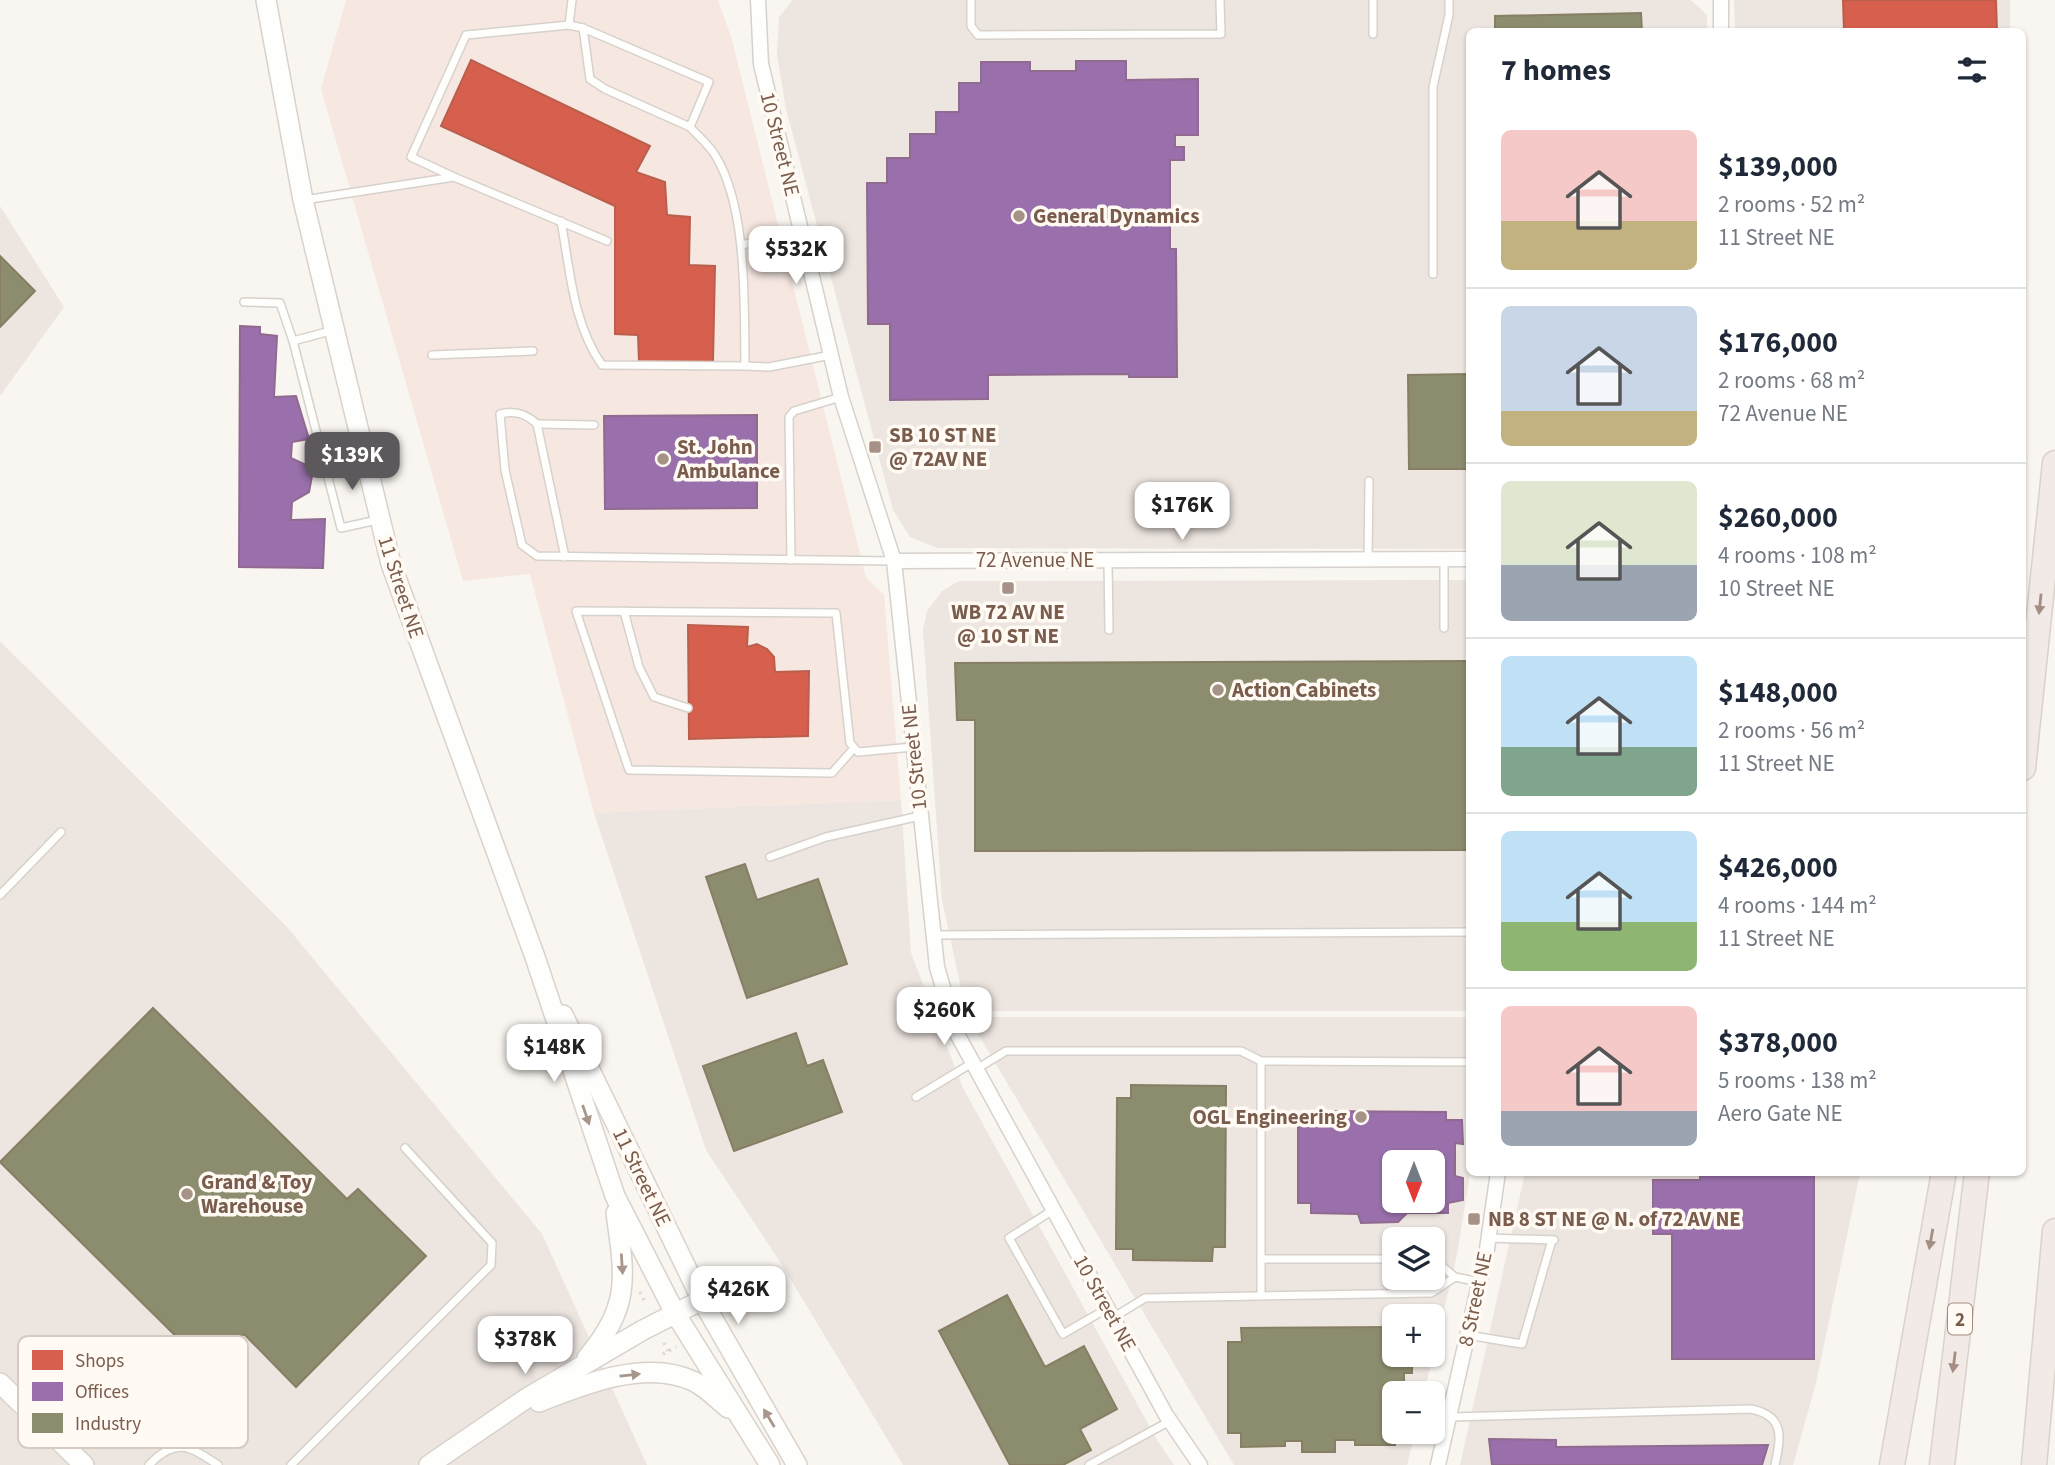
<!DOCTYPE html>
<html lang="en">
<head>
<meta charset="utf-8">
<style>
  :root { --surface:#fff; --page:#f6f6f7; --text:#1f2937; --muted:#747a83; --line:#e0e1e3; --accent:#5c585b }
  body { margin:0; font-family:"Source Sans 3",sans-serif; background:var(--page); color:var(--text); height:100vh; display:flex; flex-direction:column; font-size:26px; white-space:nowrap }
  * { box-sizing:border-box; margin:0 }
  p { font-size:23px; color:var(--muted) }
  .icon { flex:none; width:38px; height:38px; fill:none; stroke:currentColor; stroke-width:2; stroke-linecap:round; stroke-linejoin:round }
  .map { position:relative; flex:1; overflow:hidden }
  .side { position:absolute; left:1466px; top:28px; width:560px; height:1148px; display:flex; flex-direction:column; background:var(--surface); border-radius:10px; box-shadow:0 2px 5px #0004 }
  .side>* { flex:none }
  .needle { width:46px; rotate:180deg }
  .buttons { position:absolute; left:1382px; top:1150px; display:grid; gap:14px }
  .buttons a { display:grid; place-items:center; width:63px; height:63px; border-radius:10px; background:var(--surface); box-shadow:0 2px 5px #0004; font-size:35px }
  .price { position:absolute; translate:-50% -60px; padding:0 16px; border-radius:14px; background:#fff; color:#222; font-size:23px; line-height:46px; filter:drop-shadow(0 2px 4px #0008) }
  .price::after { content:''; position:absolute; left:50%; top:42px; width:21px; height:16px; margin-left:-10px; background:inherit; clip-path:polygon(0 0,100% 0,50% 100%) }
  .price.on { background:var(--accent); color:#fff }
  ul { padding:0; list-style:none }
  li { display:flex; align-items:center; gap:21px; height:175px; padding:0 35px }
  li+li { border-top:2px solid var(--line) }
  li span { display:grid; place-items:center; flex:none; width:196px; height:140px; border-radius:10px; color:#555 }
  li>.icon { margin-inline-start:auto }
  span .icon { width:84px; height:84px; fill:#fffc; stroke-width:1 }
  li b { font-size:30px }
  h2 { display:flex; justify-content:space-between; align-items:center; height:84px; padding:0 35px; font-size:30px }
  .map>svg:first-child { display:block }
</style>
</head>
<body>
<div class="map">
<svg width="2055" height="1465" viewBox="0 0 2055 1465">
  <rect width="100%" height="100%" fill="#f9f5f0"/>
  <path fill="#f6e8e1" d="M 346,0 L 718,0 L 732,40 L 866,578 L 884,595 L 901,800 L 594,813 L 530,574 L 463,581 L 321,89 Z"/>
  <g fill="#ede5e0" fill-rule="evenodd">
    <path d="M 793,0 L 1691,0 L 1707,15 L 1707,31 L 1470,32 L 1470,549 L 938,548 L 910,537 L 893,510 L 786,109 L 777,55 L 779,17 Z"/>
    <path d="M 1734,0 L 2010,0 L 2010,31 L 1735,31 Z"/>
    <path d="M 0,206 L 64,307 L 0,396 Z"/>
    <path d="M 1470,580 L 1470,1011 L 966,1011 L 942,900 L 923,630 L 927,611 L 942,591 L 959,581 Z"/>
    <path d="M 0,641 L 287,927 L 542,1234 L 647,1465 L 0,1465 Z"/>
    <path d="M 901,800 L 911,953 L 963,1088 L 1157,1440 L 1174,1465 L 903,1465 L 777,1257 L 706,1150 L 594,813 Z"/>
    <path d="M 968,1017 L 1470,1017 L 1470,1173 L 1457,1255 L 1424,1393 L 1395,1393 L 1395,1432 L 1415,1432 L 1407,1465 L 1234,1465 ZM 1395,1162 L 1433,1162 L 1433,1200 L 1395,1200 ZM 1395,1239 L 1433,1239 L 1433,1278 L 1395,1278 ZM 1395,1316 L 1433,1316 L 1433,1354 L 1395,1354 Z"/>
    <path d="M 1525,1173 L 1860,1173 L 1816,1383 L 1793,1465 L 1460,1465 Z"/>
  </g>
  <g fill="#d6604d" stroke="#ba5f4d" stroke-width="2">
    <path d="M 1843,0 L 1996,0 L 1997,32 L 1844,32 Z"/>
    <path d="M 471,60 L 650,146 L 636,172 L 665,182 L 667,215 L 690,217 L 689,265 L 715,266 L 713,362 L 639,362 L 638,335 L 615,334 L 615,206 L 441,126 Z"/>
    <path d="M 688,625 L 748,627 L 747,647 L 757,644 L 767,649 L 774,657 L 775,672 L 809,671 L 808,736 L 689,739 Z"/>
  </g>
  <g fill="#9970ab" stroke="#906a8f" stroke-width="2" fill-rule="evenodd">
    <path d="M 1076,61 L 1126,61 L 1126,80 L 1198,79 L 1198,135 L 1175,135 L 1175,147 L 1184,147 L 1184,160 L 1170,160 L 1170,249 L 1176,249 L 1177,377 L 1129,377 L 1129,374 L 988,375 L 988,399 L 890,400 L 890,324 L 868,324 L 867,183 L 887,183 L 887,158 L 910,158 L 910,134 L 936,134 L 936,112 L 959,112 L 959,83 L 981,83 L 981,62 L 1030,62 L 1030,71 L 1076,71 Z"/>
    <path d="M 240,326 L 260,327 L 260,334 L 277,336 L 274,397 L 296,396 L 309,439 L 292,442 L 291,458 L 308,466 L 312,476 L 309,492 L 292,502 L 291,520 L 325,519 L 323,568 L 239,567 Z"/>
    <path d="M 757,415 L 757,508 L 605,509 L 604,416 Z"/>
    <path d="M 1311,1111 L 1446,1112 L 1446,1120 L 1462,1120 L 1463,1144 L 1455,1143 L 1455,1176 L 1463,1178 L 1463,1200 L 1448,1203 L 1448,1213 L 1407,1213 L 1398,1222 L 1361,1223 L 1358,1214 L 1311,1213 L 1311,1203 L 1298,1203 L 1298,1122 L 1311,1122 ZM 1395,1162 L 1433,1162 L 1433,1200 L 1395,1200 Z"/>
    <path d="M 1700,1172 L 1814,1172 L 1814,1359 L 1672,1359 L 1672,1234 L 1653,1234 L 1653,1180 L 1700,1180 Z"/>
    <path d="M 1489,1439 L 1556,1440 L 1556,1447 L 1768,1445 L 1762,1465 L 1492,1465 Z"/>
  </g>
  <g fill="#8c8c6e" stroke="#877e64" stroke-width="2">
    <path d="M 1641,13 L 1642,32 L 1495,32 L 1495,16 Z"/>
    <path d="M 0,256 L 35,291 L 0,327 Z"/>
    <path d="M 1470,374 L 1470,469 L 1409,469 L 1408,375 Z"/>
    <path d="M 1470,661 L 1470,850 L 975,851 L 975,720 L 957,720 L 955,663 Z"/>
    <path d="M 745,864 L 757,900 L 818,879 L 847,964 L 747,998 L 706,877 Z"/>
    <path d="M 153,1008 L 347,1199 L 358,1189 L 426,1256 L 296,1387 L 244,1334 L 209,1369 L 0,1162 Z"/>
    <path d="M 796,1033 L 807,1066 L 823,1060 L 842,1112 L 734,1151 L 703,1066 Z"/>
    <path d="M 1131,1085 L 1226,1086 L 1225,1247 L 1213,1247 L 1212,1261 L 1133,1260 L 1133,1249 L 1116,1249 L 1117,1098 L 1131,1098 Z"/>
    <path d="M 1007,1295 L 1045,1367 L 1084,1346 L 1117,1409 L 1080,1429 L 1091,1450 L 1063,1465 L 1010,1465 L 939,1331 Z"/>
    <path d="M 1395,1327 L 1395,1354 L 1412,1354 L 1412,1373 L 1404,1373 L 1404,1393 L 1395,1393 L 1395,1432 L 1410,1432 L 1395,1432 L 1395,1445 L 1355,1445 L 1355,1440 L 1335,1440 L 1335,1452 L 1302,1452 L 1302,1441 L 1285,1441 L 1285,1446 L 1241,1447 L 1241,1433 L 1228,1433 L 1228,1342 L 1242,1342 L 1241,1328 Z"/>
  </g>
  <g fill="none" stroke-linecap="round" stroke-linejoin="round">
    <defs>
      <g id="lane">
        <path d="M 971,0 L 971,26 L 978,35 L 1221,34 L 1220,0"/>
        <path d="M 1373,0 L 1373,34"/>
        <path d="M 569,25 L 572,0"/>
        <path d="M 583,28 L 590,79 L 605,89 L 690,127"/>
        <path d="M 454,177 L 411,157 L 466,35 L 569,25 L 583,28 L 709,82 L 690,127 C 698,136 709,145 715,155 C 748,208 744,305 745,366 L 602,365 C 573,324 570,270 561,221"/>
        <path d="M 304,200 L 454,177 L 607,241"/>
        <path d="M 742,245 L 801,230"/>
        <path d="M 1433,274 L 1433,87 L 1449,15 L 1449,0"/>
        <path d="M 244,302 L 280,303 L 293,341"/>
        <path d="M 334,330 L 293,341 L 341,528 L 377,520"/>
        <path d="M 432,355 L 533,351"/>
        <path d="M 745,366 L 769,367 L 831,355"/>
        <path d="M 537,424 L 594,425"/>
        <path d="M 565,557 L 537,424 C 526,414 515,410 500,414 L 505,470 L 522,545 L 537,556 L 894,561"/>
        <path d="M 791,560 L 789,417 L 794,411 L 841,397"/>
        <path d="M 1368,560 L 1369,481"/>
        <path d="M 1108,561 L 1109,630"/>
        <path d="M 624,611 L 639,667 L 654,697 L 688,708"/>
        <path d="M 1444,628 L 1444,559"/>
        <path d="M 854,748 L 832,773 L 629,770 L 576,611 L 836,613 L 850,743 L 858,752 L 913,747"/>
        <path d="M 770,857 L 826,837 L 920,816"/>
        <path d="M 0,895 L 61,832"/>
        <path d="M 933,935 L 1470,932"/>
        <path d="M 1261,1061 L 1261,1296"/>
        <path d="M 975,1070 L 1006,1051 L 1241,1051 L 1261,1061 L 1470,1062"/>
        <path d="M 916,1097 L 972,1063"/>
        <path d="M 1053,1210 L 1009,1238 L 1063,1334 L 1108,1308"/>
        <path d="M 1489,1238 L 1554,1240"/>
        <path d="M 1261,1259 L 1395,1259"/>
        <path d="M 1433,1259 L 1455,1277"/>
        <path d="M 1114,1317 L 1145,1298 L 1431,1293 L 1455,1277 L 1479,1282"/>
        <path d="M 1467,1335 L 1522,1344 L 1552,1240"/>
        <path d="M 1450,1417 L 1751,1409 C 1785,1416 1781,1437 1775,1465"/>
        <path d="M 149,1465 C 175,1437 190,1446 218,1465"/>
        <path d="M 291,1465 L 491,1265 L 492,1243 L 405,1148"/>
        <path d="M 1089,1465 L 1170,1421"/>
      </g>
      <g id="street">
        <path d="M 758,0 L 761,64 L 841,397 L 894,561 L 937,967 L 956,1032 L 1166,1415 L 1200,1465"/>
        <path d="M 1721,0 L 1721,32"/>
        <path d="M 894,561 L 1470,559"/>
        <path d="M 1438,1465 L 1487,1249 L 1498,1172"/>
      </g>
      <g id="secondary">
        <path d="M 266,0 L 303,200 L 391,564 L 535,957 L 615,1196 L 675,1313 L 770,1465"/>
        <path d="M 563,1015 L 702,1300 L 797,1465"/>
        <path d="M 587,1358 C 631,1305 625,1278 616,1213"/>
        <path d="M 0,1383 L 84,1465"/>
        <path d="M 539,1402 C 584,1384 646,1359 693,1381 C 706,1387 717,1399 728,1408"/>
        <path d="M 429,1465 L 527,1398 L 643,1330 L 702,1300"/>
      </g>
      <g id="highway">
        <path d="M 2023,768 L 2055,463"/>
        <path d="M 1892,1465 L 1944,1172"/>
        <path d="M 1942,1465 L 1977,1172"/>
        <path d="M 2034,1465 L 2055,1231"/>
      </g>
    </defs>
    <use href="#lane" stroke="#d7d1cb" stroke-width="10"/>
    <use href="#street" stroke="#d7d1cb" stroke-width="17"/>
    <use href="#secondary" stroke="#d9d2cb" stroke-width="22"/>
    <use href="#highway" stroke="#dad1cc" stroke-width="27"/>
    <g stroke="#dcd5d0" stroke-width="3.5" stroke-dasharray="2 5" stroke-linecap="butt">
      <path d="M 640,1292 L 645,1302"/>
      <path d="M 664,1343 L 668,1351"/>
      <path d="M 663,1354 L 676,1347"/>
    </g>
    <use href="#lane" stroke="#fefefd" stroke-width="7"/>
    <use href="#street" stroke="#fefefd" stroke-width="14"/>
    <use href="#secondary" stroke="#fefefd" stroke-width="19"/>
    <use href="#highway" stroke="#f2eae7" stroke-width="24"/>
  </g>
  <defs><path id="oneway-solid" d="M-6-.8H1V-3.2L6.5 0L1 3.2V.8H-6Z" transform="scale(1.75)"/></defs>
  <g fill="#a48e83">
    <use href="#oneway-solid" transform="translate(2040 604) rotate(96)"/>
    <use href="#oneway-solid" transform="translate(1931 1239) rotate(100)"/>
    <use href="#oneway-solid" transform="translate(1954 1362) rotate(97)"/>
  </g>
  <g fill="#a8958b">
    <use href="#oneway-solid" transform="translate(586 1115) rotate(71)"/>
    <use href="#oneway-solid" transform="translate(622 1264) rotate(86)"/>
    <use href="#oneway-solid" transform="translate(630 1375) rotate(-6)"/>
    <use href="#oneway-solid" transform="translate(769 1418) rotate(-121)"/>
  </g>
  <g fill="#a69286" stroke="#fffaf3" stroke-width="2.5">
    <circle cx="1019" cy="216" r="7"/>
    <rect x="868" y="440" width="14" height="14" rx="3.5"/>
    <circle cx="663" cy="459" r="7"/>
    <rect x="1001" y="581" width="14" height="14" rx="3.5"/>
    <circle cx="1218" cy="690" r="7"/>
    <circle cx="1361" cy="1117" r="7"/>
    <circle cx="187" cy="1194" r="7"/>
    <rect x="1467" y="1212" width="14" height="14" rx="3.5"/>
  </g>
  <g text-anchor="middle" stroke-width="7" stroke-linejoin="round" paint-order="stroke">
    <rect fill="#fffaf3" stroke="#a28b7f" stroke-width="2" x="1948" y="1303.5" width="24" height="31" rx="5"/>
    <g font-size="19" font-weight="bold" fill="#7a5c4d">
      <text x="1960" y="1326">2</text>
    </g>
    <g font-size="21" fill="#7a5c4d" stroke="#fffaf3">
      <text transform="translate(780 144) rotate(76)" y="7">10 Street NE</text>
      <text x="1035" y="567">72 Avenue NE</text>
      <text transform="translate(401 587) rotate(72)" y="7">11 Street NE</text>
      <text transform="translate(914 757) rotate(-96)" y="7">10 Street NE</text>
      <text transform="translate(642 1177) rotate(64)" y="7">11 Street NE</text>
      <text transform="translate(1475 1299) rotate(-78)" y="7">8 Street NE</text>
      <text transform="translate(1105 1303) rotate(61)" y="7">10 Street NE</text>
    </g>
    <g font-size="21" font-weight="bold" fill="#7a5c4d" stroke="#fffaf3" text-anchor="start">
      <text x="1033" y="223">General Dynamics</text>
      <text x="889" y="442">SB 10 ST NE<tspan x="889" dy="24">@ 72AV NE</tspan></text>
      <text x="677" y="454">St. John<tspan x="677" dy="24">Ambulance</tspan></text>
      <text x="1008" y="619" text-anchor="middle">WB 72 AV NE<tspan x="1008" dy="24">@ 10 ST NE</tspan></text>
      <text x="1232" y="697">Action Cabinets</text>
      <text x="1347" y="1124" text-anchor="end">OGL Engineering</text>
      <text x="201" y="1189">Grand &amp; Toy<tspan x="201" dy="24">Warehouse</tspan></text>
      <text x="1488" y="1226">NB 8 ST NE @ N. of 72 AV NE</text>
    </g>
  </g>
  <rect x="18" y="1336" width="230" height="112" rx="10" fill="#fffaf3" stroke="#d7cbc1" stroke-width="2"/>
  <rect x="32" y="1350" width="31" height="20" fill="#d6604d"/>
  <rect x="32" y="1382" width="31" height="19" fill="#9970ab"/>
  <rect x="32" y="1413" width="31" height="20" fill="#8c8c6e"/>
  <g font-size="19" fill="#7a5c4d">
    <text x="75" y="1367">Shops</text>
    <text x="75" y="1398">Offices</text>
    <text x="75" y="1430">Industry</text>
  </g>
</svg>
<div class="buttons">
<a><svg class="needle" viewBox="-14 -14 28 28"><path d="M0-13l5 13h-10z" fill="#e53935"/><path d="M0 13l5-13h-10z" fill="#747a83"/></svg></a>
<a><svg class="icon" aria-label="layers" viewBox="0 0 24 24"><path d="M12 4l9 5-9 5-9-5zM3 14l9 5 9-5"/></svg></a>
<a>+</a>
<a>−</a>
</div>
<b class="price" style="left:796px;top:286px">$532K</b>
<b class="price on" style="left:352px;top:492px">$139K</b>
<b class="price" style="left:1182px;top:542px">$176K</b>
<b class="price" style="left:944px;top:1047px">$260K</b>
<b class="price" style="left:554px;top:1084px">$148K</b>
<b class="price" style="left:738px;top:1326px">$426K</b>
<b class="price" style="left:525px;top:1376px">$378K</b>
<section class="side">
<h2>7 homes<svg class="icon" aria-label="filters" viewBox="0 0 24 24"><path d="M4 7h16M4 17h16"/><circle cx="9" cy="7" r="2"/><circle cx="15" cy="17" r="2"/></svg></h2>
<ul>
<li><span style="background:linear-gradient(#f6c9c9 65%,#c2b280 0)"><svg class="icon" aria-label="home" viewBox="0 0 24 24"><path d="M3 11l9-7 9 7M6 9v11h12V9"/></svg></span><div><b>$139,000</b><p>2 rooms · 52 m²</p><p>11 Street NE</p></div></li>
<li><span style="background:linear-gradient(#c9d6e8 75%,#c2b280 0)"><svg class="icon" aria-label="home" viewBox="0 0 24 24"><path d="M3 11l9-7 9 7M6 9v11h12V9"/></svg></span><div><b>$176,000</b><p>2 rooms · 68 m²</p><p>72 Avenue NE</p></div></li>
<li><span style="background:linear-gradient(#dfe7d0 60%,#9aa5b1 0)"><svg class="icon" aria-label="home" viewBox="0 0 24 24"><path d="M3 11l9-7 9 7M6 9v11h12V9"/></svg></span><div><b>$260,000</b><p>4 rooms · 108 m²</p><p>10 Street NE</p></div></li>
<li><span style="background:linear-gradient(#bfe0f5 65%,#7fa58c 0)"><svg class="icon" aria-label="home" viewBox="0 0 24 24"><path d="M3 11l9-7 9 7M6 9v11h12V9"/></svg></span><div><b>$148,000</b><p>2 rooms · 56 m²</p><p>11 Street NE</p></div></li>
<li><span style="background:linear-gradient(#bfe0f5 65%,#8fb573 0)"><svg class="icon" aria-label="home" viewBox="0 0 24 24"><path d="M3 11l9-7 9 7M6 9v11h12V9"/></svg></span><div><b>$426,000</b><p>4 rooms · 144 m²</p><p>11 Street NE</p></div></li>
<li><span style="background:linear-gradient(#f6c9c9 75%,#9aa5b1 0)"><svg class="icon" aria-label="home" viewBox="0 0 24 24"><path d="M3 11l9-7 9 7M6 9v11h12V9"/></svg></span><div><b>$378,000</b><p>5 rooms · 138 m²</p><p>Aero Gate NE</p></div></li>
</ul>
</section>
</div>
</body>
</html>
